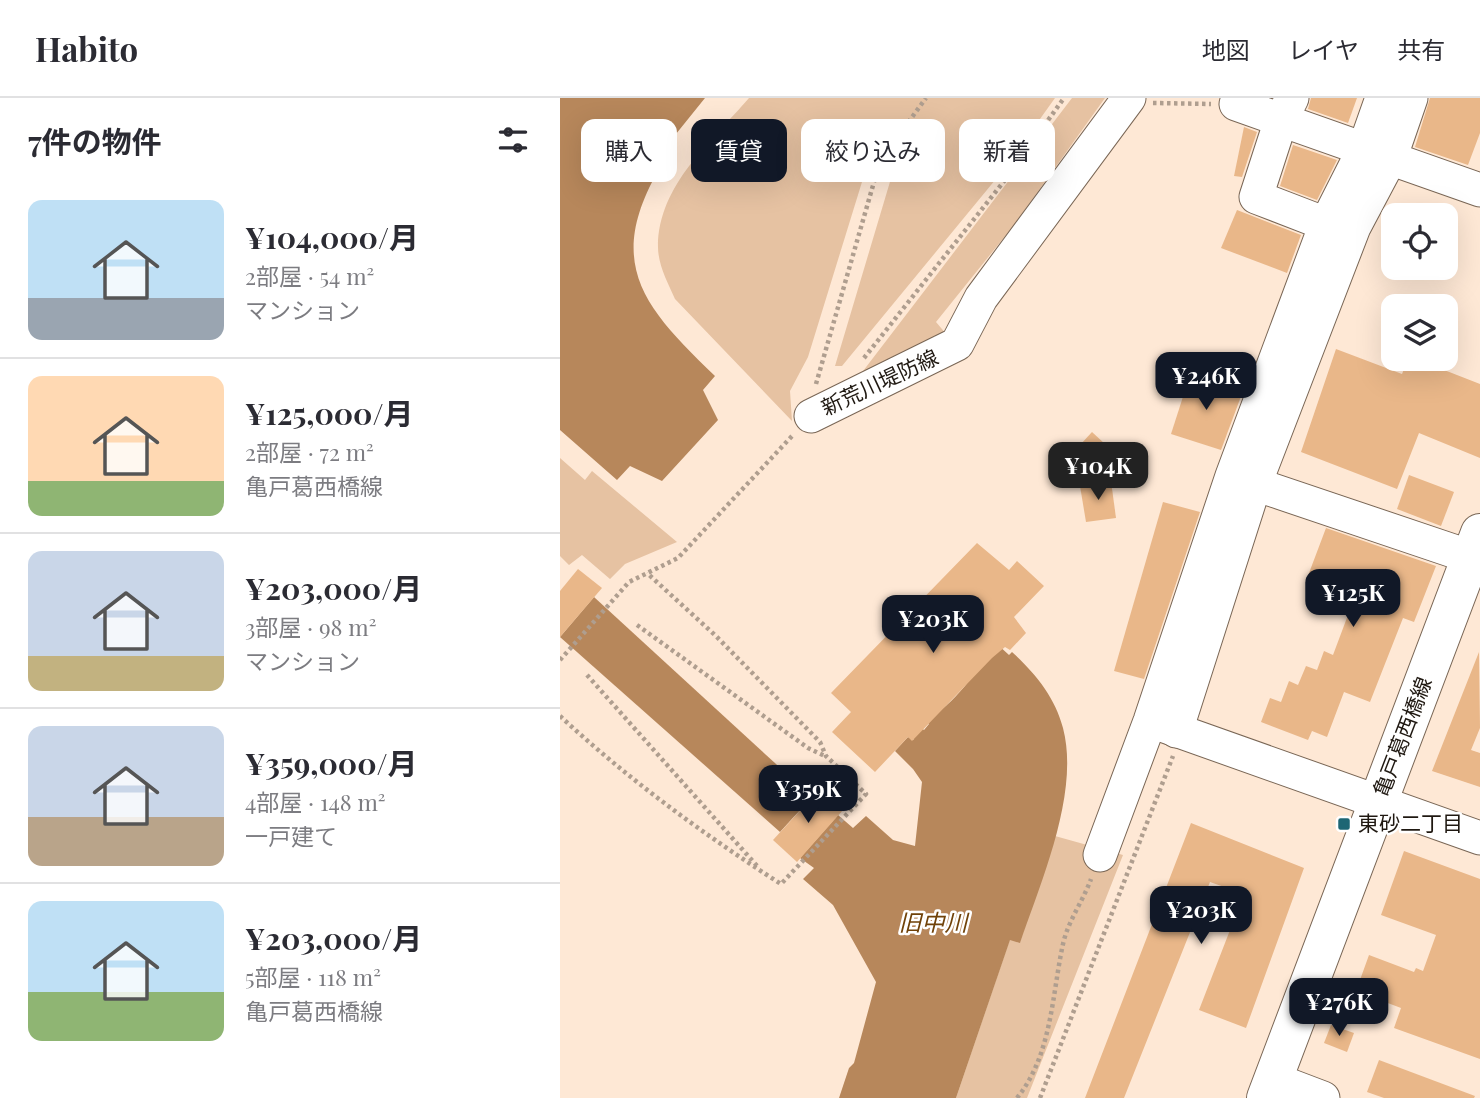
<!DOCTYPE html>
<html lang="ja">
<head>
<meta charset="utf-8">
<style>
  :root { --surface:#fff; --page:#f7f7f7; --text:#2b2b33; --muted:#7c7c81; --line:#e1e1e2; --accent:#111827 }
  body { margin:0; font-family:"Playfair Display","Noto Sans JP",serif; background:var(--page); color:var(--text); height:100vh; display:flex; flex-direction:column; font-size:26px; white-space:nowrap }
  * { box-sizing:border-box; margin:0 }
  p { font-size:23px; color:var(--muted) }
  .icon { flex:none; width:38px; height:38px; fill:none; stroke:currentColor; stroke-width:2; stroke-linecap:round; stroke-linejoin:round }
  .map { position:relative; flex:1; overflow:hidden }
  .details { display:flex; flex-direction:column; background:var(--surface); width:560px }
  .details>* { flex:none }
  .hud { position:absolute; left:21px; top:21px; width:665px; height:63px; display:flex; gap:14px }
  .buttons { position:absolute; left:821px; top:105px; display:grid; gap:14px }
  .buttons a { display:grid; place-items:center; width:77px; height:77px; border-radius:14px; background:var(--surface); box-shadow:0 7px 28px #0002; font-size:35px }
  .price { position:absolute; translate:-50% -60px; padding:0 16px; border-radius:14px; background:var(--accent); color:#fff; font-size:23px; line-height:46px; filter:drop-shadow(0 2px 4px #0008) }
  .price::after { content:''; position:absolute; left:50%; top:42px; width:21px; height:16px; margin-left:-10px; background:inherit; clip-path:polygon(0 0,100% 0,50% 100%) }
  .price.active { background:#222; color:#fff }
  ul { padding:0; list-style:none }
  li { display:flex; align-items:center; gap:21px; height:175px; padding:0 28px }
  li+li { border-top:2px solid var(--line) }
  li span { display:grid; place-items:center; flex:none; width:196px; height:140px; border-radius:14px; color:#555 }
  li>.icon { margin-inline-start:auto }
  span .icon { width:84px; height:84px; fill:#fffc; stroke-width:1 }
  li b { font-size:30px }
  h2 { display:flex; justify-content:space-between; align-items:center; height:84px; padding:0 28px; font-size:30px }
  .tag { padding:0 24px; border-radius:14px; background:var(--surface); box-shadow:0 7px 28px #0002; font-size:24px; line-height:63px }
  .tag.active { background:var(--accent); color:#fff }
  header { display:flex; align-items:center; gap:42px; box-sizing:border-box; height:98px; padding:0 35px; background:var(--surface); border-bottom:2px solid var(--line) }
  header strong { font-size:33px }
  nav { display:flex; gap:38px; margin-inline-start:auto; font-size:24px }
  main { display:flex; flex:1; min-height:0 }
  .map>svg:first-child { display:block }
</style>
</head>
<body>
<header>
<strong>Habito</strong>
<nav><a>地図</a><a>レイヤ</a><a>共有</a></nav>
</header>
<main>
<section class="details">
<h2>7件の物件<svg class="icon" aria-label="filters" viewBox="0 0 24 24"><path d="M4 7h16M4 17h16"/><circle cx="9" cy="7" r="2"/><circle cx="15" cy="17" r="2"/></svg></h2>
<ul>
<li><span style="background:linear-gradient(#bfe0f5 70%,#9aa5b1 0)"><svg class="icon" aria-label="home" viewBox="0 0 24 24"><path d="M3 11l9-7 9 7M6 9v11h12V9"/></svg></span><div><b>¥104,000/月</b><p>2部屋 · 54 m²</p><p>マンション</p></div></li>
<li><span style="background:linear-gradient(#ffd9b3 75%,#8fb573 0)"><svg class="icon" aria-label="home" viewBox="0 0 24 24"><path d="M3 11l9-7 9 7M6 9v11h12V9"/></svg></span><div><b>¥125,000/月</b><p>2部屋 · 72 m²</p><p>亀戸葛西橋線</p></div></li>
<li><span style="background:linear-gradient(#c9d6e8 75%,#c2b280 0)"><svg class="icon" aria-label="home" viewBox="0 0 24 24"><path d="M3 11l9-7 9 7M6 9v11h12V9"/></svg></span><div><b>¥203,000/月</b><p>3部屋 · 98 m²</p><p>マンション</p></div></li>
<li><span style="background:linear-gradient(#c9d6e8 65%,#b9a48a 0)"><svg class="icon" aria-label="home" viewBox="0 0 24 24"><path d="M3 11l9-7 9 7M6 9v11h12V9"/></svg></span><div><b>¥359,000/月</b><p>4部屋 · 148 m²</p><p>一戸建て</p></div></li>
<li><span style="background:linear-gradient(#bfe0f5 65%,#8fb573 0)"><svg class="icon" aria-label="home" viewBox="0 0 24 24"><path d="M3 11l9-7 9 7M6 9v11h12V9"/></svg></span><div><b>¥203,000/月</b><p>5部屋 · 118 m²</p><p>亀戸葛西橋線</p></div></li>
</ul>
</section>
<div class="map">
<svg width="920" height="1000" viewBox="0 0 920 1000">
  <rect width="100%" height="100%" fill="#fee8d5"/>
  <g fill="#e6c2a2">
    <path d="M 189,0 L 495,0 L 445,70 L 282,268 L 275,268 L 335,67 L 310,58 L 248,259 L 230,293 L 232,323 L 115,201 C 108,185 98,167 98,149 C 98,87 152,43 189,0 Z"/>
    <path d="M 512,0 L 545,0 L 454,127 L 376,224 L 387,237 L 300,277 Z"/>
    <path d="M 0,360 L 25,382 L 32,373 L 117,444 L 65,466 L 50,481 L 22,457 L 9,467 L 0,458 Z"/>
    <path d="M 495,738 L 563,757 L 467,1000 L 396,1000 L 450,841 L 460,844 Z"/>
  </g>
  <g fill="#b7875b">
    <path d="M 0,0 L 145,0 L 91,67 L 98,73 C 44,168 87,212 155,278 L 143,292 L 158,322 L 102,383 L 70,368 L 57,382 L 0,332 Z"/>
    <path d="M 34,499 L 252,699 L 220,734 L 0,539 Z"/>
    <path d="M 437,546 L 449,557 L 452,554 C 475,575 495,599 503,630 C 520,695 481,783 460,845 L 450,842 L 396,1000 L 279,1000 L 289,970 L 294,965 L 316,884 L 273,807 L 243,781 L 254,770 L 240,760 L 278,717 L 293,730 L 306,718 L 333,742 L 355,748 L 362,684 L 353,671 L 335,653 L 348,639 L 354,642 L 350,638 L 359,628 L 364,632 L 369,626 L 365,622 C 396,607 416,572 437,546 Z"/>
  </g>
  <g fill="#e9b789">
    <path d="M 751,0 L 797,0 L 788,25 L 748,11 Z"/>
    <path d="M 870,0 L 920,0 L 920,35 L 908,67 L 855,49 Z"/>
    <path d="M 684,29 L 697,34 L 682,79 L 674,78 Z"/>
    <path d="M 733,47 L 777,62 L 757,102 L 720,88 Z"/>
    <path d="M 677,112 L 741,137 L 727,175 L 661,150 Z"/>
    <path d="M 776,251 L 842,276 L 848,261 L 856,261 L 920,286 L 920,360 L 859,335 L 837,391 L 741,354 Z"/>
    <path d="M 630,277 L 683,293 L 661,352 L 611,336 Z"/>
    <path d="M 532,334 L 545,346 L 534,359 L 520,347 Z"/>
    <path d="M 849,377 L 894,394 L 881,428 L 837,411 Z"/>
    <path d="M 551,383 L 556,420 L 526,424 L 520,388 Z"/>
    <path d="M 603,404 L 640,414 L 584,581 L 554,573 Z"/>
    <path d="M 766,430 L 876,468 L 854,524 L 843,520 L 810,604 L 784,594 L 767,639 L 752,633 L 748,642 L 701,624 L 710,600 L 721,604 L 729,583 L 738,587 L 746,568 L 757,572 L 764,553 L 773,557 L 794,501 L 746,483 Z"/>
    <path d="M 417,445 L 449,472 L 457,463 L 484,488 L 454,519 L 466,535 L 450,552 L 445,549 L 432,560 L 352,643 L 348,639 L 315,674 L 272,634 L 291,614 L 271,595 Z"/>
    <path d="M 18,471 L 42,490 L 0,539 L 0,493 Z"/>
    <path d="M 919,554 L 920,630 L 911,652 L 920,655 L 920,689 L 872,673 Z"/>
    <path d="M 260,691 L 283,712 L 237,764 L 213,742 Z"/>
    <path d="M 631,725 L 744,770 L 686,930 L 639,912 L 684,796 L 650,784 L 564,1000 L 525,1000 Z"/>
    <path d="M 844,753 L 920,781 L 920,961 L 834,930 L 841,910 L 796,893 L 809,857 L 854,874 L 856,870 L 863,873 L 876,837 L 821,817 Z"/>
    <path d="M 771,927 L 794,935 L 787,954 L 764,945 Z"/>
    <path d="M 819,962 L 915,998 L 914,1000 L 824,1000 L 807,994 Z"/>
  </g>
  <g fill="none" stroke-linecap="round" stroke-linejoin="round">
    <defs>
      <g id="minor">
        <path d="M 732,0 L 721,22 L 696,99 L 766,126"/>
        <path d="M 676,6 L 920,92"/>
        <path d="M 251,318 L 397,246 L 421,200 L 569,0"/>
        <path d="M 674,379 L 911,459"/>
        <path d="M 596,625 L 920,740"/>
        <path d="M 616,633 L 695,386 L 794,129 L 830,61 L 851,0"/>
        <path d="M 540,757 L 590,623 L 672,378 L 766,126 L 804,51 L 822,0"/>
        <path d="M 713,981 L 763,1000"/>
      </g>
      <path id="major" d="M 706,1000 L 920,435"/>
    </defs>
    <use href="#minor" stroke="#796655" stroke-width="35"/>
    <use href="#major" stroke="#796655" stroke-width="40"/>
    <g stroke="#af9e8f" stroke-width="4.5" stroke-dasharray="3.5 3.5" stroke-linecap="butt">
      <path d="M 593,5 L 651,6"/>
      <path d="M 304,260 L 445,82 L 504,0"/>
      <path d="M 256,286 L 320,63 L 366,0"/>
      <path d="M 77,527 L 248,650 L 265,658"/>
      <path d="M 0,562 L 69,484 L 118,460 L 233,337"/>
      <path d="M 27,577 L 198,769"/>
      <path d="M 0,618 C 68,681 143,736 221,786 L 306,696 L 266,658 L 260,644 L 156,538 L 87,475"/>
      <path d="M 457,1000 C 492,957 492,896 503,846 C 508,823 523,803 531,781"/>
      <path d="M 480,1000 L 613,658"/>
    </g>
    <use href="#minor" stroke="#fff" stroke-width="33"/>
    <use href="#major" stroke="#fff" stroke-width="38"/>
  </g>
  <rect fill="#1e6674" stroke="#fff" stroke-width="2.5" x="777" y="719" width="14" height="14" rx="3.5"/>
  <g text-anchor="middle" stroke-width="5" stroke-linejoin="round" paint-order="stroke">
    <g font-size="21" fill="#1f1811" stroke="#fff">
      <text transform="translate(320 285) rotate(-25)" y="7">新荒川堤防線</text>
      <text transform="translate(843 639) rotate(-69)" y="7">亀戸葛西橋線</text>
    </g>
    <g font-size="21" fill="#1f1811" stroke="#fff" text-anchor="start">
      <text x="798" y="733">東砂二丁目</text>
    </g>
    <g font-size="23" font-style="italic" fill="#704209" stroke="#fff">
      <text x="373" y="833">旧中川</text>
    </g>
  </g>
</svg>
<div class="buttons">
<a><svg class="icon" aria-label="locate" viewBox="0 0 24 24"><circle cx="12" cy="12" r="6"/><path d="M12 2v4M12 18v4M2 12h4M18 12h4"/></svg></a>
<a><svg class="icon" aria-label="layers" viewBox="0 0 24 24"><path d="M12 4l9 5-9 5-9-5zM3 14l9 5 9-5"/></svg></a>
</div>
<b class="price" style="left:646px;top:314px">¥246K</b>
<b class="price active" style="left:538px;top:404px">¥104K</b>
<b class="price" style="left:793px;top:531px">¥125K</b>
<b class="price" style="left:373px;top:557px">¥203K</b>
<b class="price" style="left:248px;top:727px">¥359K</b>
<b class="price" style="left:641px;top:848px">¥203K</b>
<b class="price" style="left:779px;top:940px">¥276K</b>
<div class="hud">
<a class="tag">購入</a>
<a class="tag active">賃貸</a>
<a class="tag">絞り込み</a>
<a class="tag">新着</a>
</div>
</div>
</main>
</body>
</html>
